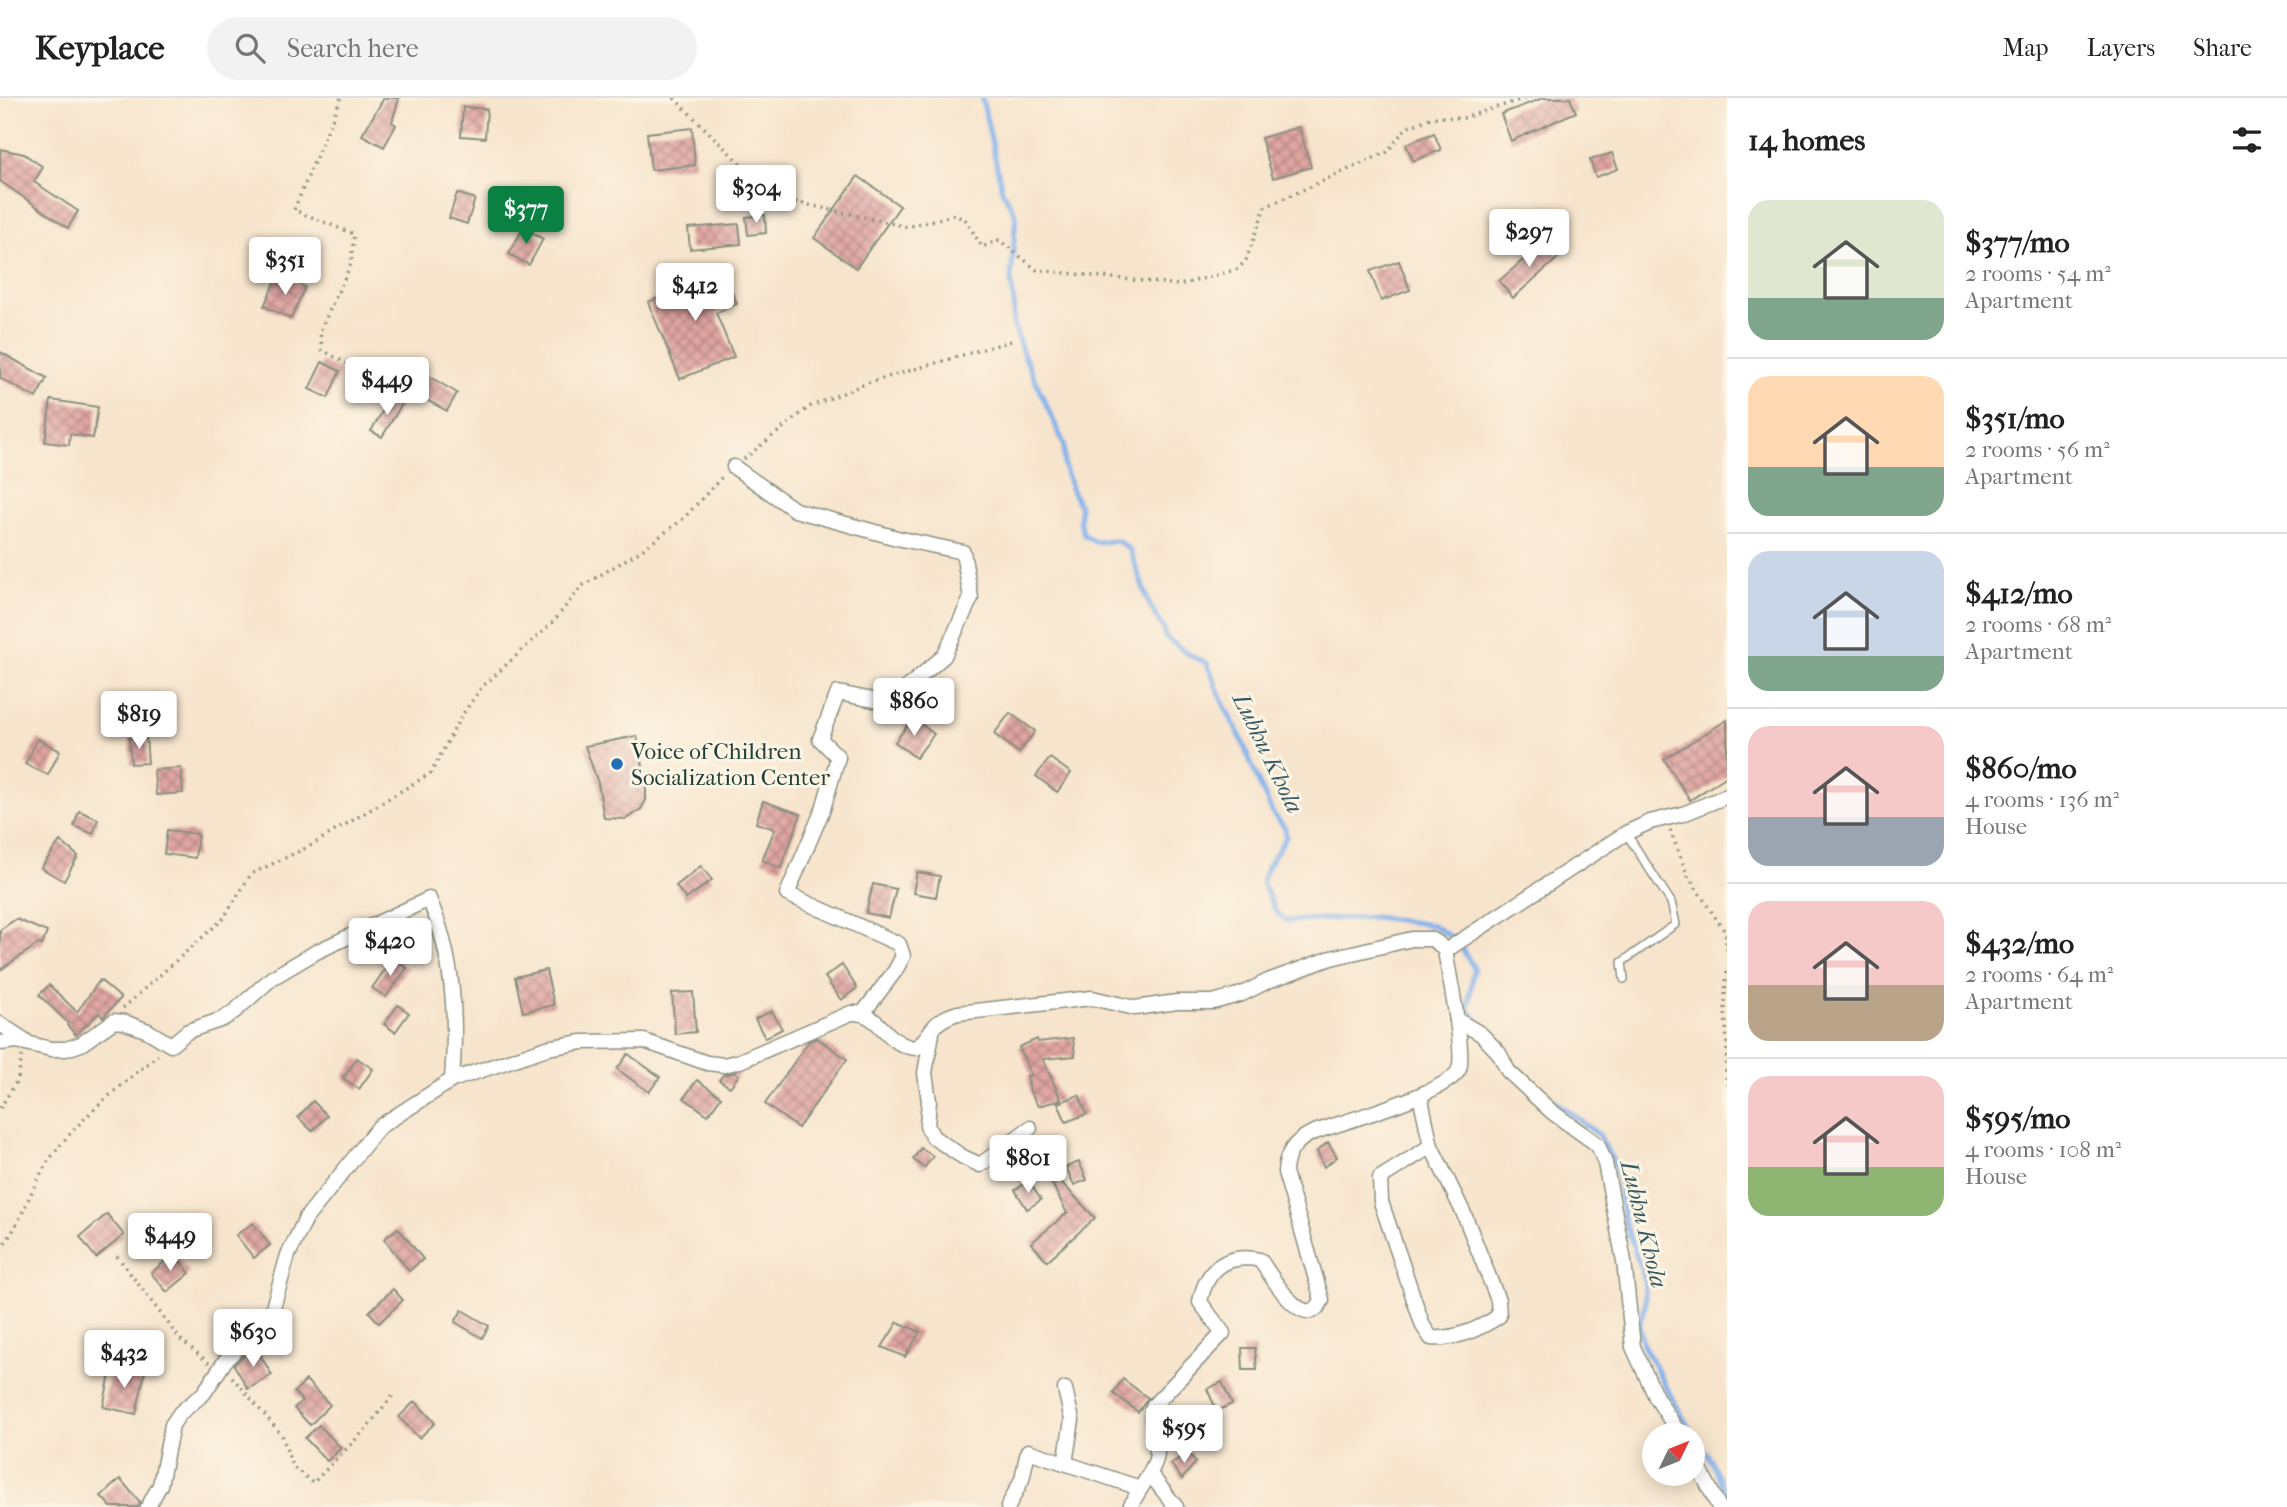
<!DOCTYPE html>
<html lang="en">
<head>
<meta charset="utf-8">
<style>
  :root { --surface:#fff; --page:#f2f2f2; --text:#222; --muted:#767676; --line:#e0e0e0; --accent:#0b8043 }
  body { margin:0; font-family:"IM FELL French Canon",serif; background:var(--page); color:var(--text); height:100vh; display:flex; flex-direction:column; font-size:26px; white-space:nowrap }
  * { box-sizing:border-box; margin:0 }
  p { font-size:23px; color:var(--muted) }
  .icon { flex:none; width:38px; height:38px; fill:none; stroke:currentColor; stroke-width:2; stroke-linecap:round; stroke-linejoin:round }
  .map { position:relative; flex:1; overflow:hidden }
  .side { display:flex; flex-direction:column; background:var(--surface); width:560px }
  .side>* { flex:none }
  .needle { width:46px; rotate:47deg }
  .buttons { position:absolute; left:1642px; top:1325px; display:grid; gap:14px }
  .buttons a { display:grid; place-items:center; width:63px; height:63px; border-radius:50%; background:var(--surface); box-shadow:0 4px 18px #0003; font-size:35px }
  .price { position:absolute; translate:-50% -60px; padding:0 16px; border-radius:7px; background:#fff; color:#222; font-size:23px; line-height:46px; filter:drop-shadow(0 2px 4px #0008) }
  .price::after { content:''; position:absolute; left:50%; top:42px; width:21px; height:16px; margin-left:-10px; background:inherit; clip-path:polygon(0 0,100% 0,50% 100%) }
  .price.active { background:var(--accent); color:#fff }
  ul { padding:0; list-style:none }
  li { display:flex; align-items:center; gap:21px; height:175px; padding:0 21px }
  li+li { border-top:2px solid var(--line) }
  li span { display:grid; place-items:center; flex:none; width:196px; height:140px; border-radius:21px; color:#555 }
  li>.icon { margin-inline-start:auto }
  span .icon { width:84px; height:84px; fill:#fffc; stroke-width:1 }
  li b { font-size:30px }
  h2 { display:flex; justify-content:space-between; align-items:center; height:84px; padding:0 21px; font-size:30px }
  header { display:flex; align-items:center; gap:42px; box-sizing:border-box; height:98px; padding:0 35px; background:var(--surface); border-bottom:2px solid var(--line) }
  header strong { font-size:33px }
  nav { display:flex; gap:38px; margin-inline-start:auto; font-size:24px }
  .search { width:490px; height:63px; background:var(--page); display:flex; align-items:center; gap:18px; box-sizing:border-box; padding:0 24px; border-radius:38px; color:var(--muted); font-size:26px }
  main { display:flex; flex:1; min-height:0 }
  .map>svg:first-child { display:block }
</style>
</head>
<body>
<header>
<strong>Keyplace</strong>
<div class="search"><svg class="icon" aria-label="search" viewBox="0 0 24 24"><circle cx="10" cy="10" r="6"/><path d="M15 15l6 6"/></svg>Search here</div>
<nav><a>Map</a><a>Layers</a><a>Share</a></nav>
</header>
<main>
<div class="map">
<svg width="1727" height="1409" viewBox="0 0 1727 1409">
  <defs>
    <pattern id="building-cross-hatch" width="8" height="8" patternUnits="userSpaceOnUse" patternTransform="scale(1.75)"><rect width="8" height="8" fill="#e0a5a2"/><path d="M0 0l8 8M0 8l8-8" fill="none" stroke="#b58885"/></pattern>
  </defs>
  <rect width="100%" height="100%" fill="#fcf5e5"/>
  <filter id="ink" filterUnits="userSpaceOnUse"><feTurbulence type="fractalNoise" baseFrequency=".0143" numOctaves="2"/><feDisplacementMap in="SourceGraphic" scale="14" xChannelSelector="R" yChannelSelector="G"/><feConvolveMatrix kernelMatrix="1 2 1 2 8 2 1 2 1" color-interpolation-filters="sRGB"/></filter>
  <filter id="wash" filterUnits="userSpaceOnUse"><feTurbulence type="fractalNoise" baseFrequency=".00686" numOctaves="4" result="noise"/><feDisplacementMap in="SourceGraphic" scale="28" xChannelSelector="R" yChannelSelector="G"/><feGaussianBlur stdDeviation="1.57" result="paint"/><feColorMatrix in="noise" values="0 0 0 0 0 0 0 0 0 0 0 0 0 0 0 0 0 1.4 0 .05"/><feComposite in="paint" operator="in"/></filter>
  <g filter="url(#wash)">
    <rect width="100%" height="100%" fill="#f7e4cc"/>
    <g fill="none" stroke-linecap="round" stroke-linejoin="round">
      <g stroke="#80b1ec" stroke-width="5">
        <path d="M 982,0 L 1002,92 L 1016,117 L 1011,181 L 1014,205 L 1013,224 L 1022,253 L 1064,346 L 1064,367 L 1071,390 L 1080,409 L 1080,424 L 1084,437 L 1095,444 L 1118,443 L 1130,452 L 1149,506 L 1164,531 L 1165,539 L 1193,559 L 1207,565 L 1223,605 L 1241,640 L 1261,690 L 1273,716 L 1285,730 L 1286,739 L 1267,769 L 1262,784 L 1276,814 L 1286,823 L 1376,819 L 1433,827 L 1457,843 L 1474,870 L 1468,911 L 1494,940"/>
        <path d="M 1508,960 L 1521,977"/>
        <path d="M 1531,985 L 1599,1037 L 1616,1069 L 1624,1121 L 1645,1183 L 1645,1208 L 1639,1226 L 1643,1247 L 1690,1332 L 1712,1364 L 1727,1399"/>
      </g>
    </g>
    <g id="blocks">
      <g fill="url(#building-cross-hatch)">
        <path d="M 384,0 L 399,0 L 392,24 L 396,27 L 384,49 L 362,37 Z"/>
        <path d="M 1543,0 L 1570,0 L 1576,14 L 1511,43 L 1501,16 Z"/>
        <path d="M 463,9 L 487,11 L 485,40 L 461,38 Z"/>
        <path d="M 1299,29 L 1311,69 L 1273,80 L 1261,40 Z"/>
        <path d="M 692,30 L 695,67 L 651,72 L 647,35 Z"/>
        <path d="M 1434,35 L 1441,52 L 1413,63 L 1406,46 Z"/>
        <path d="M 0,51 L 24,56 L 43,69 L 34,84 L 78,113 L 68,130 L 0,83 Z"/>
        <path d="M 1612,55 L 1618,71 L 1596,79 L 1590,62 Z"/>
        <path d="M 858,78 L 900,108 L 856,170 L 814,140 Z"/>
        <path d="M 457,95 L 475,101 L 467,126 L 449,120 Z"/>
        <path d="M 765,117 L 766,135 L 748,137 L 746,119 Z"/>
        <path d="M 739,126 L 741,146 L 690,151 L 688,130 Z"/>
        <path d="M 523,130 L 543,141 L 529,167 L 509,156 Z"/>
        <path d="M 1545,143 L 1559,159 L 1513,200 L 1499,183 Z"/>
        <path d="M 1399,163 L 1410,192 L 1381,203 L 1370,173 Z"/>
        <path d="M 719,166 L 737,206 L 716,215 L 734,259 L 680,281 L 648,204 L 706,180 L 704,173 Z"/>
        <path d="M 278,177 L 305,189 L 291,221 L 264,208 Z"/>
        <path d="M 0,254 L 47,280 L 36,300 L 0,280 Z"/>
        <path d="M 322,264 L 340,273 L 328,300 L 309,291 Z"/>
        <path d="M 415,270 L 457,295 L 447,313 L 404,290 Z"/>
        <path d="M 391,299 L 402,306 L 382,339 L 371,333 Z"/>
        <path d="M 51,302 L 98,309 L 93,340 L 70,336 L 69,347 L 45,344 Z"/>
        <path d="M 1010,615 L 1035,633 L 1019,655 L 994,636 Z"/>
        <path d="M 913,620 L 934,636 L 916,660 L 895,644 Z"/>
        <path d="M 1727,622 L 1727,678 L 1690,702 L 1664,661 Z"/>
        <path d="M 637,638 L 646,684 L 646,702 L 641,711 L 626,721 L 604,720 L 598,685 L 585,648 Z"/>
        <path d="M 146,639 L 148,665 L 131,666 L 129,640 Z"/>
        <path d="M 38,641 L 60,653 L 48,677 L 25,666 Z"/>
        <path d="M 1050,660 L 1071,675 L 1057,694 L 1036,678 Z"/>
        <path d="M 181,670 L 183,695 L 156,697 L 154,672 Z"/>
        <path d="M 763,703 L 801,716 L 781,770 L 762,762 L 775,731 L 756,725 Z"/>
        <path d="M 79,713 L 98,721 L 93,736 L 74,728 Z"/>
        <path d="M 167,732 L 198,736 L 195,760 L 164,756 Z"/>
        <path d="M 60,743 L 78,758 L 64,783 L 41,770 Z"/>
        <path d="M 701,768 L 712,782 L 686,801 L 676,788 Z"/>
        <path d="M 917,774 L 940,778 L 936,799 L 913,795 Z"/>
        <path d="M 873,786 L 896,791 L 889,820 L 866,815 Z"/>
        <path d="M 16,821 L 47,834 L 42,847 L 38,846 L 0,872 L 0,832 Z"/>
        <path d="M 393,860 L 407,870 L 386,899 L 372,890 Z"/>
        <path d="M 842,867 L 857,890 L 841,902 L 825,879 Z"/>
        <path d="M 546,872 L 554,907 L 523,914 L 515,879 Z"/>
        <path d="M 100,882 L 121,900 L 105,917 L 103,919 L 99,915 L 76,937 L 67,927 L 68,925 L 39,897 L 49,887 L 77,914 Z"/>
        <path d="M 693,894 L 696,934 L 675,936 L 672,895 Z"/>
        <path d="M 398,907 L 409,915 L 395,934 L 384,926 Z"/>
        <path d="M 772,913 L 782,931 L 765,940 L 755,921 Z"/>
        <path d="M 817,940 L 847,961 L 798,1030 L 765,1006 L 809,943 Z"/>
        <path d="M 1073,940 L 1075,958 L 1043,961 L 1061,1002 L 1038,1008 L 1030,994 L 1027,978 L 1031,977 L 1019,949 L 1037,941 L 1038,944 Z"/>
        <path d="M 628,956 L 660,979 L 649,994 L 617,971 Z"/>
        <path d="M 357,960 L 373,971 L 359,991 L 343,980 Z"/>
        <path d="M 735,974 L 739,977 L 730,989 L 719,982 L 723,977 Z"/>
        <path d="M 697,982 L 721,999 L 708,1017 L 684,1000 Z"/>
        <path d="M 1079,997 L 1087,1016 L 1066,1024 L 1058,1005 Z"/>
        <path d="M 313,1003 L 327,1018 L 312,1033 L 298,1019 Z"/>
        <path d="M 1328,1044 L 1337,1059 L 1324,1069 L 1317,1053 Z"/>
        <path d="M 921,1050 L 933,1058 L 924,1070 L 913,1061 Z"/>
        <path d="M 1079,1064 L 1087,1082 L 1074,1087 L 1066,1069 Z"/>
        <path d="M 1048,1070 L 1095,1120 L 1047,1163 L 1031,1145 L 1067,1115 L 1045,1072 Z"/>
        <path d="M 1029,1083 L 1041,1102 L 1027,1111 L 1015,1092 Z"/>
        <path d="M 107,1116 L 124,1137 L 96,1160 L 80,1139 Z"/>
        <path d="M 253,1125 L 270,1147 L 254,1160 L 236,1137 Z"/>
        <path d="M 398,1130 L 423,1161 L 409,1173 L 384,1141 Z"/>
        <path d="M 174,1156 L 190,1175 L 167,1194 L 151,1175 Z"/>
        <path d="M 393,1191 L 403,1202 L 379,1225 L 369,1214 Z"/>
        <path d="M 462,1212 L 489,1228 L 482,1240 L 455,1224 Z"/>
        <path d="M 898,1224 L 920,1234 L 905,1259 L 882,1249 Z"/>
        <path d="M 256,1250 L 272,1277 L 248,1291 L 234,1267 L 243,1258 Z"/>
        <path d="M 1242,1250 L 1255,1250 L 1257,1272 L 1243,1272 Z"/>
        <path d="M 112,1267 L 145,1274 L 136,1316 L 103,1309 Z"/>
        <path d="M 1123,1281 L 1148,1300 L 1138,1314 L 1113,1295 Z"/>
        <path d="M 306,1282 L 330,1307 L 310,1327 L 294,1310 L 302,1303 L 294,1294 Z"/>
        <path d="M 1222,1284 L 1232,1306 L 1217,1313 L 1207,1291 Z"/>
        <path d="M 415,1303 L 435,1325 L 419,1340 L 399,1319 Z"/>
        <path d="M 1181,1313 L 1194,1335 L 1181,1344 L 1168,1321 Z"/>
        <path d="M 319,1327 L 341,1350 L 327,1363 L 305,1340 Z"/>
        <path d="M 1188,1354 L 1196,1364 L 1182,1381 L 1171,1366 Z"/>
        <path d="M 120,1381 L 140,1404 L 138,1409 L 111,1409 L 101,1398 Z"/>
      </g>
    </g>
  </g>
  <g filter="url(#ink)">
    <use href="#blocks" fill-opacity="0" stroke="#8b9080" stroke-width="2"/>
    <g fill="none" stroke-linecap="round" stroke-linejoin="round">
      <defs>
        <path id="lane" d="M 1624,881 L 1622,864 L 1676,826 L 1671,804 L 1626,735"/>
        <g id="street">
          <path d="M 734,369 L 795,412 L 897,440 L 963,454 L 971,500 L 944,558 L 889,605 L 838,595 L 820,641 L 838,659 L 823,711 L 787,796 L 899,846 L 903,858 L 895,873 L 863,915"/>
          <path d="M 1445,853 L 1626,735 L 1650,724 L 1683,716 L 1727,698"/>
          <path d="M 1457,922 L 1481,936 L 1499,955 L 1508,973 L 1552,1014 L 1598,1047 L 1605,1065 L 1624,1163 L 1633,1249 L 1656,1299 L 1680,1337"/>
          <path d="M 0,926 L 26,943"/>
          <path d="M 932,935 L 925,975 L 929,1003 L 927,1028 L 933,1039 L 963,1059 L 980,1067 L 1030,1030"/>
          <path d="M 0,945 L 17,943 L 51,951 L 66,951 L 81,946 L 114,923 L 124,924 L 148,933 L 171,947 L 188,933 L 223,921 L 235,913 L 272,880 L 316,854 L 429,801 C 454,859 457,920 452,982"/>
          <path d="M 1420,997 L 1431,1048 L 1464,1116 L 1498,1202 L 1499,1218 C 1480,1231 1454,1242 1431,1240 L 1423,1228 L 1381,1104 L 1380,1080 L 1431,1048"/>
          <path d="M 1065,1291 L 1072,1322 L 1065,1365"/>
          <path d="M 1692,1356 L 1719,1409"/>
          <path d="M 1150,1376 L 1176,1409"/>
          <path d="M 148,1409 L 160,1387 L 172,1327 L 180,1315 L 204,1295 L 225,1263 L 272,1213 L 288,1157 L 306,1120 L 379,1029 L 452,982 L 547,950 L 582,944 L 644,943 L 707,965 L 724,967 L 740,963 L 851,915 C 881,913 885,948 916,950 C 934,935 930,923 958,915 L 1092,900 L 1135,910 L 1177,904 L 1213,904 L 1242,896 L 1268,883 L 1331,860 L 1412,841 L 1431,841 L 1438,845 L 1445,853 C 1449,875 1465,955 1459,971 C 1451,994 1339,1025 1312,1035 C 1295,1043 1286,1055 1285,1074 L 1322,1202 C 1305,1238 1271,1177 1260,1162 C 1226,1155 1206,1171 1200,1204 L 1223,1235 L 1153,1308 C 1149,1327 1157,1336 1157,1353 C 1158,1369 1137,1393 1130,1409"/>
          <path d="M 1008,1409 L 1022,1381 L 1028,1353 L 1131,1387 L 1138,1392"/>
        </g>
      </defs>
      <use href="#lane" stroke="#8b9080" stroke-width="10"/>
      <use href="#street" stroke="#8b9080" stroke-width="17"/>
      <g stroke="#8b9080" stroke-width="3.5" stroke-dasharray="2 5" stroke-linecap="butt">
        <path d="M 341,0 L 294,112 L 354,136 L 351,166 L 320,233 L 322,252 L 390,289"/>
        <path d="M 674,0 L 759,84 L 791,103 L 908,129 L 953,117 L 965,121 L 982,149 L 999,142 L 1037,172 L 1180,187 L 1238,171 L 1246,162 L 1265,109 L 1387,54 L 1406,30 L 1433,19 L 1463,20 L 1526,0"/>
        <path d="M 744,361 L 809,309 L 867,285 L 1011,243"/>
        <path d="M 1670,732 L 1688,778 L 1725,834 L 1727,852"/>
        <path d="M 1727,874 C 1723,901 1726,921 1727,947 C 1727,961 1725,974 1727,987"/>
        <path d="M 123,910 L 223,821 L 251,776 L 310,748 L 431,675 L 460,620 L 481,590 L 553,524 L 582,488 L 642,452 L 684,420 L 722,379"/>
        <path d="M 0,1010 L 18,981 L 22,958"/>
        <path d="M 0,1150 C 20,1131 31,1087 50,1061 C 79,1020 119,989 158,957"/>
        <path d="M 117,1158 L 180,1241 L 209,1265"/>
        <path d="M 232,1279 L 282,1337 L 292,1368 L 313,1385 L 364,1333 L 395,1295"/>
      </g>
      <use href="#lane" stroke="#fff" stroke-width="7"/>
      <use href="#street" stroke="#fff" stroke-width="14"/>
    </g>
  </g>
  <circle fill="#1f6fb2" stroke="#fcf5e5" stroke-width="2.5" cx="617" cy="666" r="7"/>
  <g text-anchor="middle" stroke-width="6" stroke-linejoin="round" paint-order="stroke">
    <g font-size="23" fill="#1f3d34" stroke="#fcf5e5" text-anchor="start">
      <text x="631" y="661">Voice of Children<tspan x="631" dy="26">Socialization Center</tspan></text>
    </g>
    <g font-size="24" font-style="italic" fill="#375a62" stroke="#fcf5e5">
      <text transform="translate(1268 655) rotate(64)" y="8">Lubhu Khola</text>
      <text transform="translate(1644 1126) rotate(76)" y="8">Lubhu Khola</text>
    </g>
  </g>
</svg>
<div class="buttons">
<a><svg class="needle" viewBox="-14 -14 28 28"><path d="M0-13l5 13h-10z" fill="#e53935"/><path d="M0 13l5-13h-10z" fill="#767676"/></svg></a>
</div>
<b class="price" style="left:756px;top:127px">$304</b>
<b class="price active" style="left:526px;top:148px">$377</b>
<b class="price" style="left:1529px;top:171px">$297</b>
<b class="price" style="left:285px;top:199px">$351</b>
<b class="price" style="left:695px;top:225px">$412</b>
<b class="price" style="left:387px;top:319px">$449</b>
<b class="price" style="left:914px;top:640px">$860</b>
<b class="price" style="left:139px;top:653px">$819</b>
<b class="price" style="left:390px;top:880px">$420</b>
<b class="price" style="left:1028px;top:1097px">$801</b>
<b class="price" style="left:170px;top:1175px">$449</b>
<b class="price" style="left:253px;top:1271px">$630</b>
<b class="price" style="left:124px;top:1292px">$432</b>
<b class="price" style="left:1184px;top:1367px">$595</b>
</div>
<section class="side">
<h2>14 homes<svg class="icon" aria-label="filters" viewBox="0 0 24 24"><path d="M4 7h16M4 17h16"/><circle cx="9" cy="7" r="2"/><circle cx="15" cy="17" r="2"/></svg></h2>
<ul>
<li><span style="background:linear-gradient(#dfe7d0 70%,#7fa58c 0)"><svg class="icon" aria-label="home" viewBox="0 0 24 24"><path d="M3 11l9-7 9 7M6 9v11h12V9"/></svg></span><div><b>$377/mo</b><p>2 rooms · 54 m²</p><p>Apartment</p></div></li>
<li><span style="background:linear-gradient(#ffd9b3 65%,#7fa58c 0)"><svg class="icon" aria-label="home" viewBox="0 0 24 24"><path d="M3 11l9-7 9 7M6 9v11h12V9"/></svg></span><div><b>$351/mo</b><p>2 rooms · 56 m²</p><p>Apartment</p></div></li>
<li><span style="background:linear-gradient(#c9d6e8 75%,#7fa58c 0)"><svg class="icon" aria-label="home" viewBox="0 0 24 24"><path d="M3 11l9-7 9 7M6 9v11h12V9"/></svg></span><div><b>$412/mo</b><p>2 rooms · 68 m²</p><p>Apartment</p></div></li>
<li><span style="background:linear-gradient(#f6c9c9 65%,#9aa5b1 0)"><svg class="icon" aria-label="home" viewBox="0 0 24 24"><path d="M3 11l9-7 9 7M6 9v11h12V9"/></svg></span><div><b>$860/mo</b><p>4 rooms · 136 m²</p><p>House</p></div></li>
<li><span style="background:linear-gradient(#f6c9c9 60%,#b9a48a 0)"><svg class="icon" aria-label="home" viewBox="0 0 24 24"><path d="M3 11l9-7 9 7M6 9v11h12V9"/></svg></span><div><b>$432/mo</b><p>2 rooms · 64 m²</p><p>Apartment</p></div></li>
<li><span style="background:linear-gradient(#f6c9c9 65%,#8fb573 0)"><svg class="icon" aria-label="home" viewBox="0 0 24 24"><path d="M3 11l9-7 9 7M6 9v11h12V9"/></svg></span><div><b>$595/mo</b><p>4 rooms · 108 m²</p><p>House</p></div></li>
</ul>
</section>
</main>
</body>
</html>
